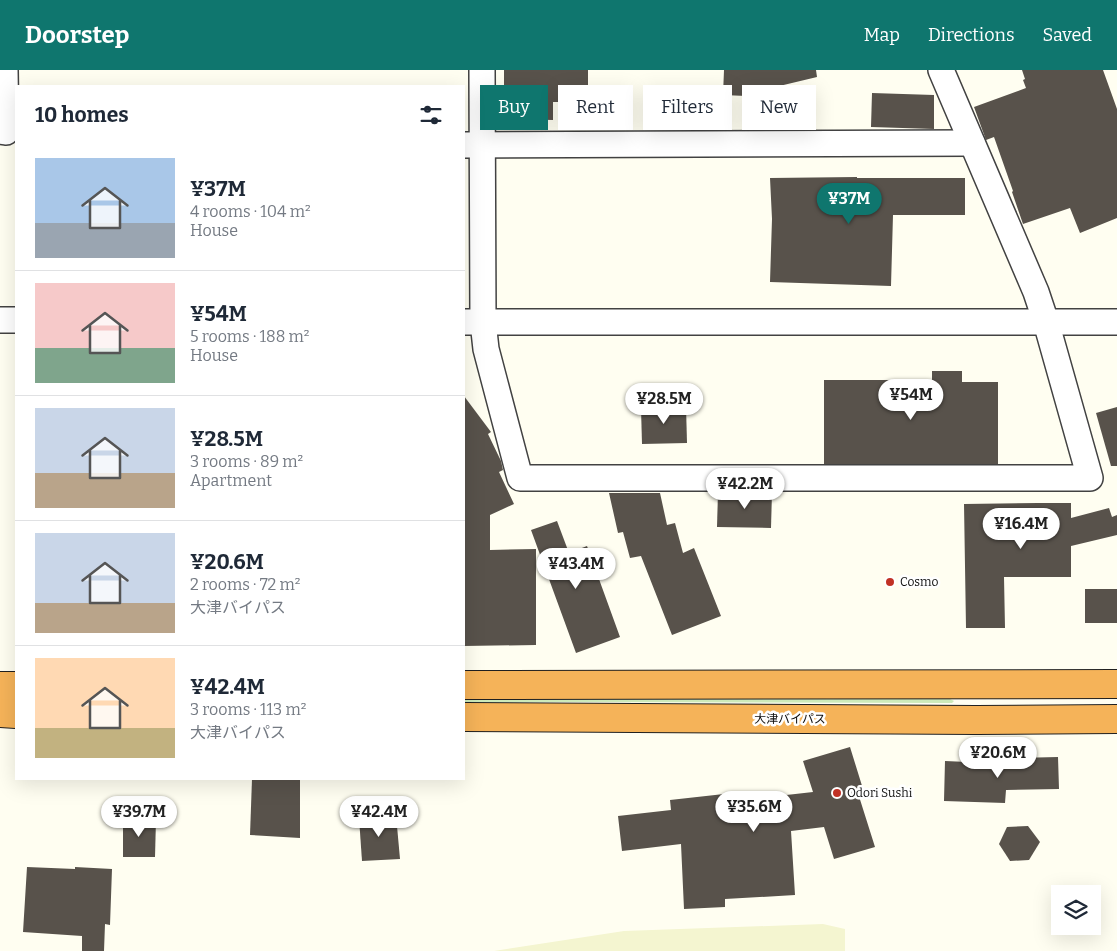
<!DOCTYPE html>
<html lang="en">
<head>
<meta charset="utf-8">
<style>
  :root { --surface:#fff; --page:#f2f2f3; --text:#1f2937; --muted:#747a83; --line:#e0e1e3; --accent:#0f766e }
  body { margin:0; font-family:Bitter,"Noto Sans JP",serif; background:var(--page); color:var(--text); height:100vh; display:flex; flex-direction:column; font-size:19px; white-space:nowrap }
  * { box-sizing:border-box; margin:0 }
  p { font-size:16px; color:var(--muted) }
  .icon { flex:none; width:28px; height:28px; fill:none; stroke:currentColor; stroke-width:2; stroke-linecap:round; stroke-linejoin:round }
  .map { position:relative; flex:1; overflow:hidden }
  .details { position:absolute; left:15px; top:15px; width:450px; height:695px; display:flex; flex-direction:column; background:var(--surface); border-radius:0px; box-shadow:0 5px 20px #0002 }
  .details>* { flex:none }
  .banner { position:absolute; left:480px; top:15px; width:475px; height:45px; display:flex; gap:10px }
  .buttons { position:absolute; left:1051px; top:815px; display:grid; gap:10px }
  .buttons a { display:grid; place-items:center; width:50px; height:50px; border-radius:0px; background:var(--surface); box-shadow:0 5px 20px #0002; font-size:25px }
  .price { position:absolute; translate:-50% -42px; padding:0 11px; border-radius:18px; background:#fff; color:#222; font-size:16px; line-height:32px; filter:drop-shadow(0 1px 2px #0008) }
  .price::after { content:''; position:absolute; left:50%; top:30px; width:15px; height:11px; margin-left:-8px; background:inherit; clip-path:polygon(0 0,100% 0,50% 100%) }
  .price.current { background:var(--accent); color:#fff }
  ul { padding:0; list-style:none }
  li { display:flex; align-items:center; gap:15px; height:125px; padding:0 20px }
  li+li { border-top:1px solid var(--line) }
  li span { display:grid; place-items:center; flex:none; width:140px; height:100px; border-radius:0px; color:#555 }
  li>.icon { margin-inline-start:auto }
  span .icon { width:60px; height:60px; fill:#fffc; stroke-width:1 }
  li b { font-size:21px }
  h2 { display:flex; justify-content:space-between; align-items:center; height:60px; padding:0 20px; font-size:21px }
  .pill { padding:0 18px; border-radius:0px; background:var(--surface); box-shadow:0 5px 20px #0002; font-size:18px; line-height:45px }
  .pill.current { background:var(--accent); color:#fff }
  header { display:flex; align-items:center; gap:30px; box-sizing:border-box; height:70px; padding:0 25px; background:var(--accent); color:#fff }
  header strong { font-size:24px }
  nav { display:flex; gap:28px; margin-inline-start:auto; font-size:18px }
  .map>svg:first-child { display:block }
</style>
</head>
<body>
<header>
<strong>Doorstep</strong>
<nav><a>Map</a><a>Directions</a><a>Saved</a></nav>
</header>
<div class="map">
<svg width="1117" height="881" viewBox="0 0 1117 881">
  <rect width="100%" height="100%" fill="#fffef1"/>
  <path fill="#f4f5d0" d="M 823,854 L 845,859 L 845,881 L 494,881 L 624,861 Z"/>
  <path fill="#cdeaba" d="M 561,628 L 950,629 L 954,631 L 952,633 L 561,632 L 464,633 L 464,629 Z"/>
  <g fill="#58524b">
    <path d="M 504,0 L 588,0 L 588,32 L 553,32 L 553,50 L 504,49 Z"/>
    <path d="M 724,0 L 816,0 L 817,7 L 771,18 L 772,27 L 723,25 Z"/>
    <path d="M 1022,0 L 1103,0 L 1117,39 L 1117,148 L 1080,163 L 1070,138 L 1023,154 L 1012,122 L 1013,121 L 994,67 L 986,70 L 974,37 L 1026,18 L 1023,10 L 1025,9 Z"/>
    <path d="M 872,23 L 934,25 L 934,59 L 871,57 Z"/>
    <path d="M 857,107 L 857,108 L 965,108 L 965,145 L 893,145 L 891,216 L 770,212 L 772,149 L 770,108 Z"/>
    <path d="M 932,301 L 962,301 L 962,312 L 998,312 L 998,394 L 824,394 L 824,310 L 932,310 Z"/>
    <path d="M 464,326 L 491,362 L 488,364 L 501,391 L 503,400 L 499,402 L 514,434 L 490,445 L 490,480 L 536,479 L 536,575 L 464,576 L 464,534 L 465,534 Z"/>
    <path d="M 686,336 L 687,373 L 642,374 L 641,338 Z"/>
    <path d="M 1117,337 L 1117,396 L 1111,396 L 1096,343 Z"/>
    <path d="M 718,422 L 772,422 L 771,458 L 717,457 Z"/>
    <path d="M 609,423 L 660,423 L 667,455 L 675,453 L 683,483 L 694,478 L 721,546 L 672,565 L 641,486 L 630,488 L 623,462 L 618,463 Z"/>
    <path d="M 1038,433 L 1071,433 L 1071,448 L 1109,438 L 1112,447 L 1117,445 L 1117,465 L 1071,476 L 1071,507 L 1004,507 L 1005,558 L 966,558 L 964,434 Z"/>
    <path d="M 557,451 L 569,483 L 587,476 L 620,567 L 576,583 L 531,460 Z"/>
    <rect x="1085" y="519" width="32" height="34"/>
    <path d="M 850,677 L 863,719 L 857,720 L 875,777 L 834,789 L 824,757 L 791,761 L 795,825 L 725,829 L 725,837 L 684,839 L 681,774 L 622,781 L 618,746 L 671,740 L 670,730 L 742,722 L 743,730 L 813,722 L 803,691 Z"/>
    <path d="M 1058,687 L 1059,719 L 1006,720 L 1005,733 L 944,731 L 945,691 L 1012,694 L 1012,688 Z"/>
    <path d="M 252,709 L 300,709 L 300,768 L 250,765 Z"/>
    <path d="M 396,745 L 400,789 L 362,791 L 359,748 Z"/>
    <path d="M 123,748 L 156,749 L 155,787 L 123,787 Z"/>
    <path d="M 1028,756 L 1040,772 L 1029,790 L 1010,791 L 999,774 L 1007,757 Z"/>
    <path d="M 27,797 L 75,799 L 75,797 L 112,799 L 110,855 L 105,854 L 104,881 L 82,881 L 82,866 L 23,862 Z"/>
  </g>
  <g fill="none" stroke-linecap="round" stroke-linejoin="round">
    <defs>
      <g id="minor">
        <path d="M 482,0 L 483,252 L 486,279 L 520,408 L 1090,408 L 1046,252 L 1036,222 L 941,0"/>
        <path d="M 0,61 L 6,62 L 5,0"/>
        <path d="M 464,75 L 972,73"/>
        <path d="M 0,250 L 16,250"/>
        <path d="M 464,252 L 1117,252"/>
      </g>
      <g id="highway">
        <path d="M 464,615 L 1117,614"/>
        <path d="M 0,616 L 16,616"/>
        <path d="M 0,643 L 16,644"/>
        <path d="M 464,647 L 976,650 L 1117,649"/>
      </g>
    </defs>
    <use href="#minor" stroke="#424242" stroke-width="28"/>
    <use href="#highway" stroke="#202020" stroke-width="30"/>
    <use href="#minor" stroke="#fff" stroke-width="25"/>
    <use href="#highway" stroke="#f5b359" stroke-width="28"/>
  </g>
  <g fill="#c13125" stroke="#fff" stroke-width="2">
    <circle cx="890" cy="512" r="5"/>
    <circle cx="837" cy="723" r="5"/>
  </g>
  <g text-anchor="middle" stroke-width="5" stroke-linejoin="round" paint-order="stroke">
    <g font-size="12" fill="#0f0f0f" stroke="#fff" text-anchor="start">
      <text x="900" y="516">Cosmo</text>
      <text x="847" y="727">Odori Sushi</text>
    </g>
    <g font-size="12" fill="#0f0f0f" stroke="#fff">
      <text x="790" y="653">大津バイパス</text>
    </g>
  </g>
</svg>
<div class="buttons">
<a><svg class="icon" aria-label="layers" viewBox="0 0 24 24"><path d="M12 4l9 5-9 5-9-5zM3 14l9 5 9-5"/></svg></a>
</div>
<b class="price current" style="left:849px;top:155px">¥37M</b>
<b class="price" style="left:911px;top:351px">¥54M</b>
<b class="price" style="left:664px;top:355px">¥28.5M</b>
<b class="price" style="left:745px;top:440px">¥42.2M</b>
<b class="price" style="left:1021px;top:480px">¥16.4M</b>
<b class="price" style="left:576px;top:520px">¥43.4M</b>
<b class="price" style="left:998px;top:709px">¥20.6M</b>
<b class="price" style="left:754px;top:763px">¥35.6M</b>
<b class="price" style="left:139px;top:768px">¥39.7M</b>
<b class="price" style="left:379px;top:768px">¥42.4M</b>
<div class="banner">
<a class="pill current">Buy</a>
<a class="pill">Rent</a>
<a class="pill">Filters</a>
<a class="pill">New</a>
</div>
<section class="details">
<h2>10 homes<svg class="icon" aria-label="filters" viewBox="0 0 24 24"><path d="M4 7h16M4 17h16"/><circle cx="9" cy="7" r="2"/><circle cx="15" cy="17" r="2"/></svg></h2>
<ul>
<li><span style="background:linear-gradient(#a9c7e8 65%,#9aa5b1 0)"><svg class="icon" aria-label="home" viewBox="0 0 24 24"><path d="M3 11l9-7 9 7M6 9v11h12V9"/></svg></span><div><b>¥37M</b><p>4 rooms · 104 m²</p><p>House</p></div></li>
<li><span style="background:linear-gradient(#f6c9c9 65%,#7fa58c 0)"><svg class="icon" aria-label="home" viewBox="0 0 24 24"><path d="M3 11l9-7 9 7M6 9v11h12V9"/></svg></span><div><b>¥54M</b><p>5 rooms · 188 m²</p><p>House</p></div></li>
<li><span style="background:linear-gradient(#c9d6e8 65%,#b9a48a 0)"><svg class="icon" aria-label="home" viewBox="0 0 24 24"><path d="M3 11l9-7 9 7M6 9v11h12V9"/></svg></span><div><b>¥28.5M</b><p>3 rooms · 89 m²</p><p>Apartment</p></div></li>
<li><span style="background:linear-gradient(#c9d6e8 70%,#b9a48a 0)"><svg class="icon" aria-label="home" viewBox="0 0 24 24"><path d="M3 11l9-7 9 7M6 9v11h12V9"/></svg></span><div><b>¥20.6M</b><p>2 rooms · 72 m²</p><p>大津バイパス</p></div></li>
<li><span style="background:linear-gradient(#ffd9b3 70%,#c2b280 0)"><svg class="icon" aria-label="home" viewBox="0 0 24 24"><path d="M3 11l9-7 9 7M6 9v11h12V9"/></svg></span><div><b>¥42.4M</b><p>3 rooms · 113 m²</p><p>大津バイパス</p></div></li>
</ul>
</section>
</div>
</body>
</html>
